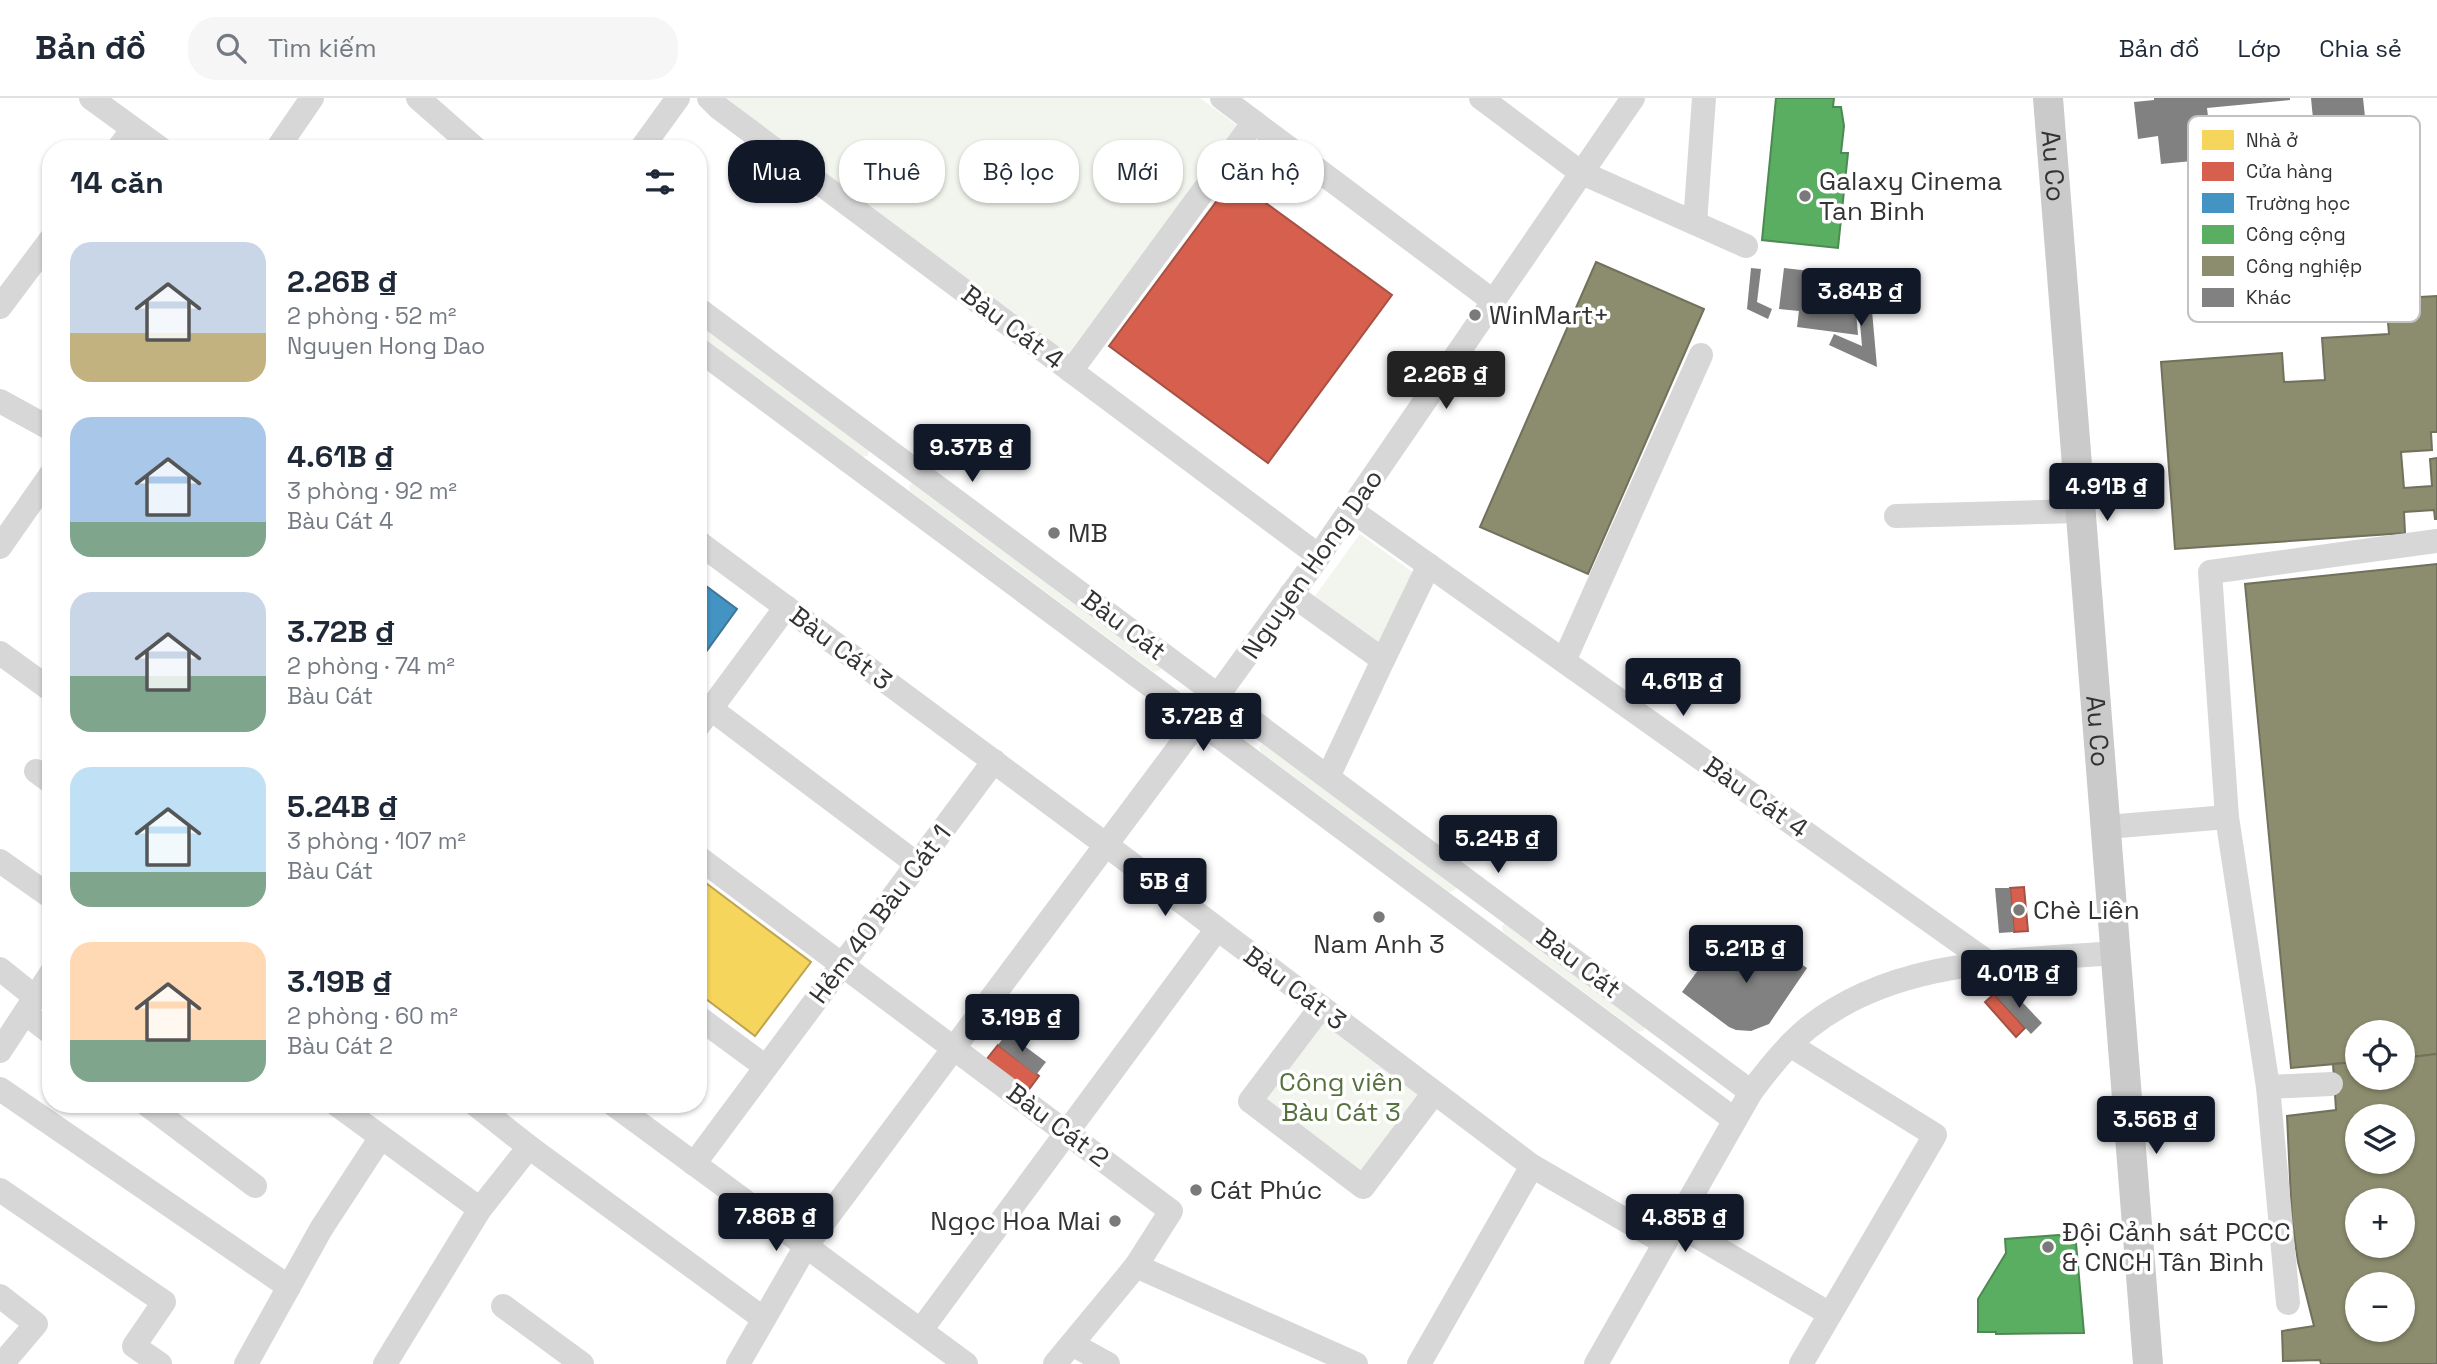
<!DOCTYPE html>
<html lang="vi">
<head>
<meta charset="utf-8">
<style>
  :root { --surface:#fff; --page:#f6f6f7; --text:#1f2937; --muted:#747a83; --line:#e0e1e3; --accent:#111827 }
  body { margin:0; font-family:"Space Grotesk",sans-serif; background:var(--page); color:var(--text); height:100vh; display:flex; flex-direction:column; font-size:26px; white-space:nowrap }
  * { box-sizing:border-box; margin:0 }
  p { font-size:23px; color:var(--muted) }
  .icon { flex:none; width:38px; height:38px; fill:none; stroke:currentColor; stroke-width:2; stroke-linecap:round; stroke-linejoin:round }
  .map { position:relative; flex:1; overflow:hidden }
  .panel { position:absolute; left:42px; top:42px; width:665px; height:973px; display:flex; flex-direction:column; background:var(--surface); border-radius:28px; box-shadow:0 2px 5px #0004 }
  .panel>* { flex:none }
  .guide { position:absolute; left:728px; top:42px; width:665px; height:63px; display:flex; gap:14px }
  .fabs { position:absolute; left:2345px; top:922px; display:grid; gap:14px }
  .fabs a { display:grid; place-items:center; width:70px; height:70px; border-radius:50%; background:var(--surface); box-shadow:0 2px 5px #0004; font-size:35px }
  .price { position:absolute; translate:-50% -60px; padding:0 16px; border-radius:7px; background:var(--accent); color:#fff; font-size:23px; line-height:46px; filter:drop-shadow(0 2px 4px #0008) }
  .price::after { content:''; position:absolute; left:50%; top:42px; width:21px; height:16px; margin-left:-10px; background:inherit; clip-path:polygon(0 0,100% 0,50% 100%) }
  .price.selected { background:#222; color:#fff }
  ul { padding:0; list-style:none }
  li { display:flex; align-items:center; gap:21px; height:175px; padding:0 28px }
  li span { display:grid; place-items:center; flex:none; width:196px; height:140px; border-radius:21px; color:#555 }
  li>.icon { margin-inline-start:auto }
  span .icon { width:84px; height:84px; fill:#fffc; stroke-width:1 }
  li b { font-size:30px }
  h2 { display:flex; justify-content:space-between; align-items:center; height:84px; padding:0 28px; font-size:30px }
  .chip { padding:0 24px; border-radius:28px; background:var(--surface); box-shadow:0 2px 5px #0004; font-size:24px; line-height:63px }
  .chip.selected { background:var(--accent); color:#fff }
  header { display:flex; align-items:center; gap:42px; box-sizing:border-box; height:98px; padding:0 35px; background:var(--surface); border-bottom:2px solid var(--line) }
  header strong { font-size:33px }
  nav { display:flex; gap:38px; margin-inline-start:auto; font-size:24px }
  .search { width:490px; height:63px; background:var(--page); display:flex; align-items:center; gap:18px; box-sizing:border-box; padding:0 24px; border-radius:28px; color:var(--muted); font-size:26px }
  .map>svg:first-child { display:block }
</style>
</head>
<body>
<header>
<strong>Bản đồ</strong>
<div class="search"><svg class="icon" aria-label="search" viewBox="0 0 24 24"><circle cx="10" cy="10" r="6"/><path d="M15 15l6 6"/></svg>Tìm kiếm</div>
<nav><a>Bản đồ</a><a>Lớp</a><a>Chia sẻ</a></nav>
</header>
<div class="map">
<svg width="2437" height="1266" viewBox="0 0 2437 1266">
  <rect width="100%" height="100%" fill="#fff"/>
  <g fill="#f1f5ed">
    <path d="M 722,0 L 1200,0 L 1238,28 L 1068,256 Z"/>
    <path d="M 698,225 L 870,353 L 867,358 L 862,359 L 698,237 Z"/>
    <path d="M 912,385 L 1161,570 L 1160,572 L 1154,574 L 910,393 L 909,388 Z"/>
    <path d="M 1360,436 L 1415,476 L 1381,547 L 1315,498 Z"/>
    <path d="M 1263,645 L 1456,789 L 1455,792 L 1449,794 L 1261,654 L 1259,649 Z"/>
    <path d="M 1506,825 L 1645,928 L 1644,932 L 1638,934 L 1503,834 L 1502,828 Z"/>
    <path d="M 1320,919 L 1425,998 L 1362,1079 L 1258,1000 Z"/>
  </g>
  <path fill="#f6d55c" stroke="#bca450" stroke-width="2" d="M 698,779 L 811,864 L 755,938 L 698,895 Z"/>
  <g fill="#d6604d" stroke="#a55245" stroke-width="2">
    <path d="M 1233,81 L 1392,197 L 1268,365 L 1109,248 Z"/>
    <path d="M 2024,789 L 2028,833 L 2014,834 L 2010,790 Z"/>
    <path d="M 1994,896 L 2025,930 L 2016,939 L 1985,904 Z"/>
    <path d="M 998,947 L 1039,978 L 1027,994 L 986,962 Z"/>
  </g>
  <path fill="#4393c3" stroke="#3e7698" stroke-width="2" d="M 698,482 L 737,511 L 703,558 L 698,554 Z"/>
  <g fill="#5aae61" stroke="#4e8953" stroke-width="2">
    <path d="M 1776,0 L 1834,0 L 1833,9 L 1841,9 L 1844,28 L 1841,55 L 1848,55 L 1838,150 L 1762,142 Z"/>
    <path d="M 2071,1136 L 2072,1146 L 2076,1145 L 2084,1235 L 1996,1236 L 1996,1234 L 1978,1234 L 1978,1201 L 2006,1155 L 2005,1141 Z"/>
  </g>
  <g fill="#8c8c6e" stroke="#71715c" stroke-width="2" fill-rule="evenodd">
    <path d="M 1596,164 L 1704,211 L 1588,476 L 1480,429 Z"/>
    <path d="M 2437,198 L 2437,334 L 2431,334 L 2432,352 L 2401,354 L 2404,390 L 2432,388 L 2430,361 L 2437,360 L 2437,421 L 2435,421 L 2434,412 L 2404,414 L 2405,435 L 2175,451 L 2161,264 L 2282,255 L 2284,284 L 2325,282 L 2322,240 L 2389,236 L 2386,201 Z"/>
    <path d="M 2437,466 L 2437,956 L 2403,960 L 2403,934 L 2357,934 L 2357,964 L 2291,970 L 2245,486 Z"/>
    <path d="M 2437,956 L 2437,1266 L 2321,1266 L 2320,1262 L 2283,1263 L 2282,1233 L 2314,1228 L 2298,1164 L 2292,1123 L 2287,1018 L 2336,1012 L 2333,966 L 2357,964 L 2357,980 L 2403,980 L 2403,960 ZM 2357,1018 L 2403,1018 L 2403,1064 L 2357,1064 ZM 2357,1102 L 2403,1102 L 2403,1148 L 2357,1148 ZM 2357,1186 L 2403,1186 L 2403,1232 L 2357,1232 Z"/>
  </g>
  <g fill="#818181">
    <path d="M 2154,0 L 2290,0 L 2290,2 L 2207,10 L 2213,61 L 2161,66 L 2158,38 L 2138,41 L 2134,4 L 2154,2 Z"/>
    <path d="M 2311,0 L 2363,0 L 2368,47 L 2316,52 Z"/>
    <path d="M 1751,170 L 1761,171 L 1757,204 L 1772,211 L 1768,221 L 1747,211 Z"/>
    <path d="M 1784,170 L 1853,178 L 1858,237 L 1797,229 L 1799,213 L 1779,211 Z"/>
    <path d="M 1869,179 L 1877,269 L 1829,247 L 1834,236 L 1862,248 L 1856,180 Z"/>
    <path d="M 1995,790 L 2010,790 L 2014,834 L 1999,835 Z"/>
    <path d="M 1760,837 L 1807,870 L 1769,926 L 1751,933 L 1736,932 L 1729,929 L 1682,894 L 1715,849 L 1738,866 Z"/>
    <path d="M 2006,887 L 2042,925 L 2031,936 L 1996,898 Z"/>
    <path d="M 1007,935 L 1046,964 L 1036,977 L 998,947 Z"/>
  </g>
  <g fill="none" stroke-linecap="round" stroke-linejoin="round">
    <g stroke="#d7d7d7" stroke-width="24">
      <path d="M 91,0 L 161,51"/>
      <path d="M 418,0 L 476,51"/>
      <path d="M 709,0 L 719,10 L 1319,458"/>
      <path d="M 1222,0 L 1493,203"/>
      <path d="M 1481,0 L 1580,74 L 1746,148"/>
      <path d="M 118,51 L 133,31"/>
      <path d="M 277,51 L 312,0"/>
      <path d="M 641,51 L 678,0"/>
      <path d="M 1695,125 L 1704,0"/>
      <path d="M 0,209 L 51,141"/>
      <path d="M 698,211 L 1751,994"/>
      <path d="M 698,251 L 1735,1022"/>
      <path d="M 1071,273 L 1254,24"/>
      <path d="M 0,303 L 51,331"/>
      <path d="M 1351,412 L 1989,865"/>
      <path d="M 1896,418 L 2080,413"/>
      <path d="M 698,444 L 1105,746 L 1532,1068 L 1665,1145"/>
      <path d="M 0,449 L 51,376"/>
      <path d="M 1291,496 L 1383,562 L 1429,467"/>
      <path d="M 0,555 L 51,592"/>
      <path d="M 1564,563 L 1701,257"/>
      <path d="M 711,611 L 917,766"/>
      <path d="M 698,628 L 786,509"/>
      <path d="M 36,673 L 51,684"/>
      <path d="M 1328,679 L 1383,562"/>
      <path d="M 2227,719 L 2268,989 L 2331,986"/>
      <path d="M 2107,729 L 2227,719 L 2210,474 L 2437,443"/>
      <path d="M 698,759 L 1171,1113 L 1136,1168 L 1356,1266"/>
      <path d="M 0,763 L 51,799"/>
      <path d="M 0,871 L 35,899"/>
      <path d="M 1321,909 L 1250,1003 L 1363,1089 L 1434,995"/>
      <path d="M 25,915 L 51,935"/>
      <path d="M 698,919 L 766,969"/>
      <path d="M 1790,947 L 1935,1037 L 1801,1266"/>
      <path d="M 0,953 L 51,875"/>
      <path d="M 2268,989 L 2288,1205"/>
      <path d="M 0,991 L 289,1189"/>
      <path d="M 146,1006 L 255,1088"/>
      <path d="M 336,1006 L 480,1111"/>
      <path d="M 475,1006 L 529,1049 L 764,1221"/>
      <path d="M 613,1006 L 966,1266"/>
      <path d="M 694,1066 L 994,663"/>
      <path d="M 0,1092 L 164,1204 L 134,1248 L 160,1266"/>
      <path d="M 1676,1126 L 1830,1216"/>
      <path d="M 0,1198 L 36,1226 L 2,1266"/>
      <path d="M 503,1208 L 582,1266"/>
      <path d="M 921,1232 L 1217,831"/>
      <path d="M 1072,1246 L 1108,1266"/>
      <path d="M 246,1266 L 321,1131 L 381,1039"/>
      <path d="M 385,1266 L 480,1111 L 529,1049"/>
      <path d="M 738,1266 L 806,1148 L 1218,597 L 1309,472 L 1633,0"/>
      <path d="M 1055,1266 L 1136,1168"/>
      <path d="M 1419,1266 L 1532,1068"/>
      <path d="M 1596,1266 L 1751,994 C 1768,971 1786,948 1808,930 C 1894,861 2011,863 2115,855"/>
    </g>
    <path stroke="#cacaca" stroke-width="30" id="s1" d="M 2048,0 L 2148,1266"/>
  </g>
  <g fill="#7a7a7a" stroke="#fff" stroke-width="2.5">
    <circle cx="1805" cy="98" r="7"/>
    <circle cx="1475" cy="217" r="7"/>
    <circle cx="1054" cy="435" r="7"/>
    <circle cx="2019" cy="812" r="7"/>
    <circle cx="1379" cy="819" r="7"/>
    <circle cx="1196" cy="1092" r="7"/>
    <circle cx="1115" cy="1123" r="7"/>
    <circle cx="2048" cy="1149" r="7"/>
  </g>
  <g text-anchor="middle" stroke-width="7" stroke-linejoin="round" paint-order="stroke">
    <g font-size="26" fill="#333" stroke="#fff">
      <text dy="9" stroke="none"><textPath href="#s1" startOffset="68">Au Co</textPath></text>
      <text transform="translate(1013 229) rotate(37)" y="9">Bàu Cát 4</text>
      <text transform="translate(1312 466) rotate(-55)" y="9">Nguyen Hong Dao</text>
      <text transform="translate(1124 527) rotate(37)" y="9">Bàu Cát</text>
      <text transform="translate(841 550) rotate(37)" y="9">Bàu Cát 3</text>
      <text dy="9" stroke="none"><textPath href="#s1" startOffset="635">Au Co</textPath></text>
      <text transform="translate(1756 699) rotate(35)" y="9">Bàu Cát 4</text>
      <text transform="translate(880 816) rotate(-53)" y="9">Hẻm 40 Bàu Cát 1</text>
      <text transform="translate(1579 865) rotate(37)" y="9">Bàu Cát</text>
      <text transform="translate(1295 890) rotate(37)" y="9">Bàu Cát 3</text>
      <text transform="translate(1058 1027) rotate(37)" y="9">Bàu Cát 2</text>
    </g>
    <g font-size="26" fill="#333" stroke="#fff" text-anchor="start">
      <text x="1819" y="92">Galaxy Cinema<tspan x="1819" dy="30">Tan Binh</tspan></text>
      <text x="1489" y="226">WinMart+</text>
      <text x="1068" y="444">MB</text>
      <text x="2033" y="821">Chè Liên</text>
      <text x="1379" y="855" text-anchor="middle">Nam Anh 3</text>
      <text x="1210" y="1101">Cát Phúc</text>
      <text x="1101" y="1132" text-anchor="end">Ngọc Hoa Mai</text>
      <text x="2062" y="1143">Đội Cảnh sát PCCC<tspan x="2062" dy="30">&amp; CNCH Tân Bình</tspan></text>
    </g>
    <g font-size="26" fill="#56703f" stroke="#fff">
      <text x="1341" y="993">Công viên<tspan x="1341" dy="30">Bàu Cát 3</tspan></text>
    </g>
  </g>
  <rect x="2188" y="18" width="232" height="206" rx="10" fill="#fff" stroke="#c2c2c2" stroke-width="2"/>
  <rect x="2202" y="32" width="32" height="20" fill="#f6d55c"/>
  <rect x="2202" y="64" width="32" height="19" fill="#d6604d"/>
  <rect x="2202" y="95" width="32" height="20" fill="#4393c3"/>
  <rect x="2202" y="127" width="32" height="19" fill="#5aae61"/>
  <rect x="2202" y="158" width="32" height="20" fill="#8c8c6e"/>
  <rect x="2202" y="190" width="32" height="19" fill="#818181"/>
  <g font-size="19" fill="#333">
    <text x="2246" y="49">Nhà ở</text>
    <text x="2246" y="80">Cửa hàng</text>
    <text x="2246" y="112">Trường học</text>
    <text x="2246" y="143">Công cộng</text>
    <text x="2246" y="175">Công nghiệp</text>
    <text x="2246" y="206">Khác</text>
  </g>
</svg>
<div class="fabs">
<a><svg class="icon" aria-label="locate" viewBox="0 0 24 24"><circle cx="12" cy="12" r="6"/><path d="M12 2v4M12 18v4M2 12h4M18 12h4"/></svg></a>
<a><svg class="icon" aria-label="layers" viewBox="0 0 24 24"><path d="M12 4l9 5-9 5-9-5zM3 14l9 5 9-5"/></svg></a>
<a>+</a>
<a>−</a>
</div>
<b class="price" style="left:1861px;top:230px">3.84B ₫</b>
<b class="price selected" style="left:1446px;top:313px">2.26B ₫</b>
<b class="price" style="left:972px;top:386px">9.37B ₫</b>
<b class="price" style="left:2107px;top:425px">4.91B ₫</b>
<b class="price" style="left:1683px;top:620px">4.61B ₫</b>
<b class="price" style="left:1203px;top:655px">3.72B ₫</b>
<b class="price" style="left:1498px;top:777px">5.24B ₫</b>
<b class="price" style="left:1165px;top:820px">5B ₫</b>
<b class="price" style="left:1746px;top:887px">5.21B ₫</b>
<b class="price" style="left:2019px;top:912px">4.01B ₫</b>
<b class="price" style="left:1022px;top:956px">3.19B ₫</b>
<b class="price" style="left:2156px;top:1058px">3.56B ₫</b>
<b class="price" style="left:776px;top:1155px">7.86B ₫</b>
<b class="price" style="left:1685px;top:1156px">4.85B ₫</b>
<div class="guide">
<a class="chip selected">Mua</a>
<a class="chip">Thuê</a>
<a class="chip">Bộ lọc</a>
<a class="chip">Mới</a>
<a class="chip">Căn hộ</a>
</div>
<section class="panel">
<h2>14 căn<svg class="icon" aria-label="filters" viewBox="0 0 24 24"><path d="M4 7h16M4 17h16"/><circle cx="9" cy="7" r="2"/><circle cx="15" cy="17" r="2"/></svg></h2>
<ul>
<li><span style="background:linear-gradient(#c9d6e8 65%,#c2b280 0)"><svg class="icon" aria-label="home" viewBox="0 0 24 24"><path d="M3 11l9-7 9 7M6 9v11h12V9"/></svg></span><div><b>2.26B ₫</b><p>2 phòng · 52 m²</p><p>Nguyen Hong Dao</p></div></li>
<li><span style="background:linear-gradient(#a9c7e8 75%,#7fa58c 0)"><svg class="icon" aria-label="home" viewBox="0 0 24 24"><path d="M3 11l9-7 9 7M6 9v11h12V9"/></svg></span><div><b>4.61B ₫</b><p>3 phòng · 92 m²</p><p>Bàu Cát 4</p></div></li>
<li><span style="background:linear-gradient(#c9d6e8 60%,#7fa58c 0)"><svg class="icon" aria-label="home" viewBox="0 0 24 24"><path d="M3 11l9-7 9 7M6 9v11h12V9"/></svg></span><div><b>3.72B ₫</b><p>2 phòng · 74 m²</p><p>Bàu Cát</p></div></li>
<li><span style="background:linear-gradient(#bfe0f5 75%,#7fa58c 0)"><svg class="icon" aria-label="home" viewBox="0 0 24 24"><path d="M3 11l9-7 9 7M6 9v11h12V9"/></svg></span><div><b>5.24B ₫</b><p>3 phòng · 107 m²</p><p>Bàu Cát</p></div></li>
<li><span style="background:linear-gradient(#ffd9b3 70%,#7fa58c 0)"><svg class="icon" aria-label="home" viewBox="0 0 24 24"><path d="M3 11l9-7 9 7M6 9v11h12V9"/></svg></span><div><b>3.19B ₫</b><p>2 phòng · 60 m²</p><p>Bàu Cát 2</p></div></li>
</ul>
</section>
</div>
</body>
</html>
